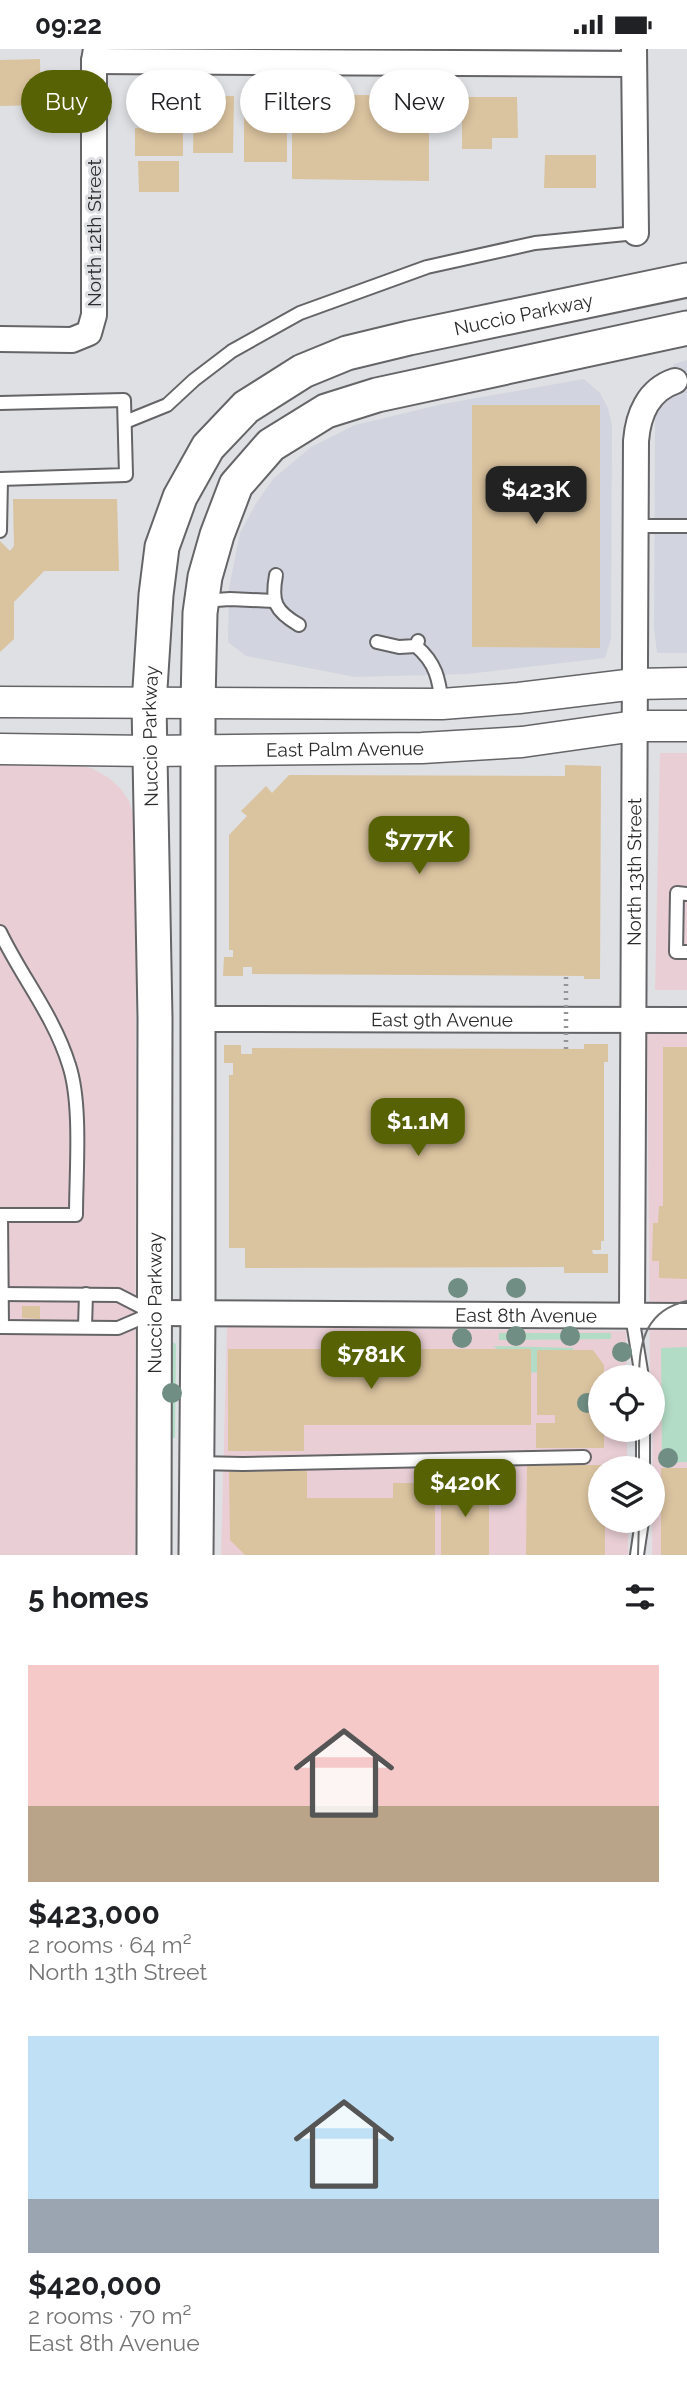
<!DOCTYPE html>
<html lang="en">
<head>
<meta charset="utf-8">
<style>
  :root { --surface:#fff; --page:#f2f2f2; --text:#202124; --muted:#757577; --accent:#566203 }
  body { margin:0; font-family:Raleway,sans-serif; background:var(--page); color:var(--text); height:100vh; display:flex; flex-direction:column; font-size:26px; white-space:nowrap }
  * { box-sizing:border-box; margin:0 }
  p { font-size:23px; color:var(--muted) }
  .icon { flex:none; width:38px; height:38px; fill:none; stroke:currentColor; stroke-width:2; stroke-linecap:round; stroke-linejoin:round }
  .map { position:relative; height:1506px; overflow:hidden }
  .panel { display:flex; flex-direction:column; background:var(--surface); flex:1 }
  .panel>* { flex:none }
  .hud { position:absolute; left:21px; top:21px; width:646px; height:63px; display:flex; gap:14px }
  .controls { position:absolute; left:588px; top:1316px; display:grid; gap:14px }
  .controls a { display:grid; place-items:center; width:77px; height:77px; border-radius:50%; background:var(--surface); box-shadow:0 4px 10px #0003; font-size:35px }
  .price { position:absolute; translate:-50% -60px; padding:0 16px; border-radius:14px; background:var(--accent); color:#fff; font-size:23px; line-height:46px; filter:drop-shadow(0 2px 4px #0008) }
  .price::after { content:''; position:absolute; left:50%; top:42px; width:21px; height:16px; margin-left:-10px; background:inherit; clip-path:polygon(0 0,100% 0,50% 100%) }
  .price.current { background:#222; color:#fff }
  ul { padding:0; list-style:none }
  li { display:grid; align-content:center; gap:14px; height:371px; padding:0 28px }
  li span { display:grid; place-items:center; height:217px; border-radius:0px; color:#555 }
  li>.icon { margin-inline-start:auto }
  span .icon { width:126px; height:126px; fill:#fffc; stroke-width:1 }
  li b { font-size:30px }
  h2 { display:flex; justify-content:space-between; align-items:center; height:84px; padding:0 28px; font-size:30px }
  .chip { padding:0 24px; border-radius:32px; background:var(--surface); box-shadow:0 4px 10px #0003; font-size:24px; line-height:63px }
  .chip.current { background:var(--accent); color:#fff }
  .status { display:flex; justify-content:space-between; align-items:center; height:49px; padding:0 35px; background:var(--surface); direction:ltr }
  .status svg { height:19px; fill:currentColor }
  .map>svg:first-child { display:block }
</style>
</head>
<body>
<div class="status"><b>09:22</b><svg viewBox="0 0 49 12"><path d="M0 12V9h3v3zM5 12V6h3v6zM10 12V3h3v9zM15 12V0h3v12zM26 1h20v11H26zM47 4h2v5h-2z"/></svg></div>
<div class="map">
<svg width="687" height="1506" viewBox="0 0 687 1506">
  <rect width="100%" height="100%" fill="#dfe0e3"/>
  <g fill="#e9cfd5">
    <path d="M 660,704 L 687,704 L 687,941 L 655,941 Z"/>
    <path d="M 0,715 L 72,715 L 91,719 L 109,729 L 121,740 L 129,752 L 133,765 L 136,783 L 135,1506 L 0,1506 Z"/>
    <path d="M 647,983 L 687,983 L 687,1506 L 652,1506 L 653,1328 L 650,1328 Z"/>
    <path d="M 227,1278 L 626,1282 L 627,1328 L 600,1328 L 600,1381 L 627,1381 L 627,1419 L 600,1419 L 600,1472 L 628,1472 L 628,1506 L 221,1506 Z"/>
  </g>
  <g fill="#d2d5df">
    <path d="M 687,311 L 687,604 L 657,604 L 654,579 L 655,365 L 674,315 Z"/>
    <path d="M 584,330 L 600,344 L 608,359 L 612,376 L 611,590 L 605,609 L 467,625 L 355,628 L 246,607 L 228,593 L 229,539 L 240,484 L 255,456 L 273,430 L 311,398 L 355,376 L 443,355 Z"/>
  </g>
  <g fill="#b3dcc6">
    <path d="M 499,1284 L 611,1284 L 611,1290 L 499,1291 Z"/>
    <path d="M 171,1292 L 176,1295 L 175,1389 L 172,1389 Z"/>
    <path d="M 494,1297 L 573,1299 L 574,1306 L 547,1324 L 523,1323 Z"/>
    <path d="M 687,1298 L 687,1413 L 662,1414 L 661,1299 Z"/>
  </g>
  <g fill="#dac39f">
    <path d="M 40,10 L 41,56 L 0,57 L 0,11 Z"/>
    <path d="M 292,45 L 429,47 L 429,132 L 292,130 Z"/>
    <path d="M 244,46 L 287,47 L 287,113 L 244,113 Z"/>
    <path d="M 194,47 L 234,47 L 233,104 L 193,104 Z"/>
    <path d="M 462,48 L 517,48 L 518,89 L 492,89 L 492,100 L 462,100 Z"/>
    <path d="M 183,78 L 183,107 L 135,107 L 135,79 Z"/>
    <path d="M 545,106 L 596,106 L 596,139 L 544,139 Z"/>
    <path d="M 138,112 L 179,112 L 179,143 L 139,143 Z"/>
    <path d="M 472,356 L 600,356 L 600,599 L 472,598 Z"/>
    <path d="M 13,450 L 117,450 L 119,522 L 44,522 L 14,553 L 14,590 L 0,603 L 0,492 L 10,502 L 14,497 Z"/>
    <path d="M 565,716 L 601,717 L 600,930 L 584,930 L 584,927 L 252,925 L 252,918 L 243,918 L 243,927 L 223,927 L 224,908 L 233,908 L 233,901 L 229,901 L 229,786 L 247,767 L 241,762 L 266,737 L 272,744 L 289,726 L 565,727 Z"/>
    <path d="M 584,995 L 608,995 L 608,1013 L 604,1013 L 604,1192 L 601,1192 L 601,1201 L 592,1201 L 593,1205 L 608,1205 L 608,1224 L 564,1224 L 564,1218 L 245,1219 L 245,1199 L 229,1199 L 229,1026 L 233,1026 L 233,1014 L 224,1014 L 224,996 L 241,996 L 241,1005 L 252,1005 L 252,999 L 584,1000 Z"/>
    <path d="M 663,998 L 687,998 L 687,1230 L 659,1229 L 659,1212 L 652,1212 L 653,1174 L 658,1174 L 659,1157 L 663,1157 Z"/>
    <path d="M 22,1257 L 40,1257 L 40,1270 L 22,1269 Z"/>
    <path d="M 228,1300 L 531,1300 L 531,1376 L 304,1376 L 304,1402 L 228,1402 Z"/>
    <path d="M 537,1301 L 593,1301 L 604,1316 L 604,1328 L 600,1328 L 600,1381 L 604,1381 L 604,1399 L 536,1399 L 536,1374 L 555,1374 L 555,1366 L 537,1366 Z"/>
    <path d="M 527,1416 L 605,1416 L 605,1419 L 600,1419 L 600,1472 L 605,1472 L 605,1506 L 526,1506 Z"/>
    <rect x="661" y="1419" width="26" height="87"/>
    <path d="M 229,1422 L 307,1422 L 307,1449 L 393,1449 L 393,1434 L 435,1434 L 435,1506 L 245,1506 L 230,1491 Z"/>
    <rect x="441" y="1435" width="48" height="71"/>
  </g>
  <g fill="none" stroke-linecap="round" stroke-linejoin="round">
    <defs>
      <g id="service">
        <path d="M 0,354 L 124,351 L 126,426 L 0,430"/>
        <path d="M 125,373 L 167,356 L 194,331 L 232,302 L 300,264 L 427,218 L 535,194 L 636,184"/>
        <path d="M 636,477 L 687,477"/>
        <path d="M 0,482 L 1,430"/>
        <path d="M 276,526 C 271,553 275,562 299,576"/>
        <path d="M 202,552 L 230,550 L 274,552"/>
        <path d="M 377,593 L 399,598 L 416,597 L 418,592"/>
        <path d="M 416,597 C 436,614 439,630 442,655"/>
        <path d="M 687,845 L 677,844 L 676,903 L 687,903"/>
        <path d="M 0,883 C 22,929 54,967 69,1016 C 82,1055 76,1123 76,1166 L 1,1166 L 2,1278"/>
        <path d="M 0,1245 L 118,1246 L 153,1264 L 118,1279 L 0,1278"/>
        <path d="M 632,1267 L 642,1328"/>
        <path d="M 85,1278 L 86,1245"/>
        <path d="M 643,1381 L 643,1419"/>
        <path d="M 197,1414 L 243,1415 L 584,1408"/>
        <path d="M 637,1506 L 642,1472"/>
      </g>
      <g id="minor">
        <path d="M 634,0 L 636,184"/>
        <path d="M 94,12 L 634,15"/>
        <path d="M 0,290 L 72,291 L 89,284 L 94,266 L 94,12 L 96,0"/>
        <path id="s1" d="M 197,970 L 687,971"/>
        <path id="s2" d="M 153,1264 L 687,1267"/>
        <path id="s3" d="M 632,1267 L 636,392 C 638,366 648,341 675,332"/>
      </g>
      <g id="tertiary">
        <path d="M 0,653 L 442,655 L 519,649 L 635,635 L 687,634"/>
        <path id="s4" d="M 0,700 L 150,702 L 422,699 L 522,693 L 635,677 L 687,677"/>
      </g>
      <g id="secondary">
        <path id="s5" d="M 154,1506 L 155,969 L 149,655 L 156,546 L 162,498 L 180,448 L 208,398 L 246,358 L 303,322 L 347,304 L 409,289 L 687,231"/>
        <path d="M 196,1506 L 198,1264 L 198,654 L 200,564 L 205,528 L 217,486 L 236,436 L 271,396 L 326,362 L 377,346 L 687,279"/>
      </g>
    </defs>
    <use href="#service" stroke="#656568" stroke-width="16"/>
    <use href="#minor" stroke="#656568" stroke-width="28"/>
    <use href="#tertiary" stroke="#656568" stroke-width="33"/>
    <use href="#secondary" stroke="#656568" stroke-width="37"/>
    <use href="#service" stroke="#fff" stroke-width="12"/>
    <use href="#minor" stroke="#fff" stroke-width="24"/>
    <use href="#tertiary" stroke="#fff" stroke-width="30"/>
    <use href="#secondary" stroke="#fff" stroke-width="33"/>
    <g stroke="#6c6d6e" stroke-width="2">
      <path d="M 639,1328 C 639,1291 647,1261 687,1252"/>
      <path d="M 639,1419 L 639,1381"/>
      <path d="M 638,1506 L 639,1472"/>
    </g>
    <path stroke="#959698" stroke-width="4.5" stroke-dasharray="2 5" stroke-linecap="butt" d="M 566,1000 L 566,927"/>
  </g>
  <g fill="#708e83">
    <circle cx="458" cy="1239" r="10"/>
    <circle cx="516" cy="1239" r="10"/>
    <circle cx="516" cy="1287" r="10"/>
    <circle cx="570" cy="1287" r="10"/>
    <circle cx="462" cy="1289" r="10"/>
    <circle cx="622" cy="1303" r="10"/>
    <circle cx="172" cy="1344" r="10"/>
    <circle cx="587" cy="1354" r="10"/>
    <circle cx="668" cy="1409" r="10"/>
    <circle cx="447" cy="1423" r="10"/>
  </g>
  <g text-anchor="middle" stroke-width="6" stroke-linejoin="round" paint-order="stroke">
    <g font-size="19" fill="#2c2c2d" stroke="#dfe0e3">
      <text transform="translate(94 184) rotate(-90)" y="7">North 12th Street</text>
      <text dy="7" stroke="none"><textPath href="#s5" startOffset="1470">Nuccio Parkway</textPath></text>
      <text dy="7" stroke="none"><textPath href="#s5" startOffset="819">Nuccio Parkway</textPath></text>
      <text dy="7" stroke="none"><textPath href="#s4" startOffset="345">East Palm Avenue</textPath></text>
      <text dy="7" stroke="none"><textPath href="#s3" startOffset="444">North 13th Street</textPath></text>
      <text dy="7" stroke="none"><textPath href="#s1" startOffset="245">East 9th Avenue</textPath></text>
      <text dy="7" stroke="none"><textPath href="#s5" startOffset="252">Nuccio Parkway</textPath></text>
      <text dy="7" stroke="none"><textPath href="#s2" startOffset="373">East 8th Avenue</textPath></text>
    </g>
  </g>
</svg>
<div class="controls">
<a><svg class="icon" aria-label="locate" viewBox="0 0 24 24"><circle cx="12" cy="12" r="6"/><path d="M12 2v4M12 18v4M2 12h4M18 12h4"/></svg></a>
<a><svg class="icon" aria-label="layers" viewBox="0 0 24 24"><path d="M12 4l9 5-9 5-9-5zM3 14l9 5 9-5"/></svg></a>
</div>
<b class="price current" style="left:536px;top:477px">$423K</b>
<b class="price" style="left:419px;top:827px">$777K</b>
<b class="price" style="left:418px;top:1109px">$1.1M</b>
<b class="price" style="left:371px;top:1342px">$781K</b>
<b class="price" style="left:465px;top:1470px">$420K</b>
<div class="hud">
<a class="chip current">Buy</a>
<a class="chip">Rent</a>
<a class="chip">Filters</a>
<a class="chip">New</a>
</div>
</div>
<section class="panel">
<h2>5 homes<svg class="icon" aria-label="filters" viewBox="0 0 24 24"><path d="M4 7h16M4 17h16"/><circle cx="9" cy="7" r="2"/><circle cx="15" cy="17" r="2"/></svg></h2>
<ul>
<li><span style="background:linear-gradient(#f6c9c9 65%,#b9a48a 0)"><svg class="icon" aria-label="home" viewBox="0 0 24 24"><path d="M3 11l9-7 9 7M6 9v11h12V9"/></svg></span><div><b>$423,000</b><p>2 rooms · 64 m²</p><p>North 13th Street</p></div></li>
<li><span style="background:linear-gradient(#bfe0f5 75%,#9aa5b1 0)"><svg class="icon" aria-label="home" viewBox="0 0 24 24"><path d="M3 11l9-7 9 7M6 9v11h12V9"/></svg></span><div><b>$420,000</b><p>2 rooms · 70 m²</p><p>East 8th Avenue</p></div></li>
</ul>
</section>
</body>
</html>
